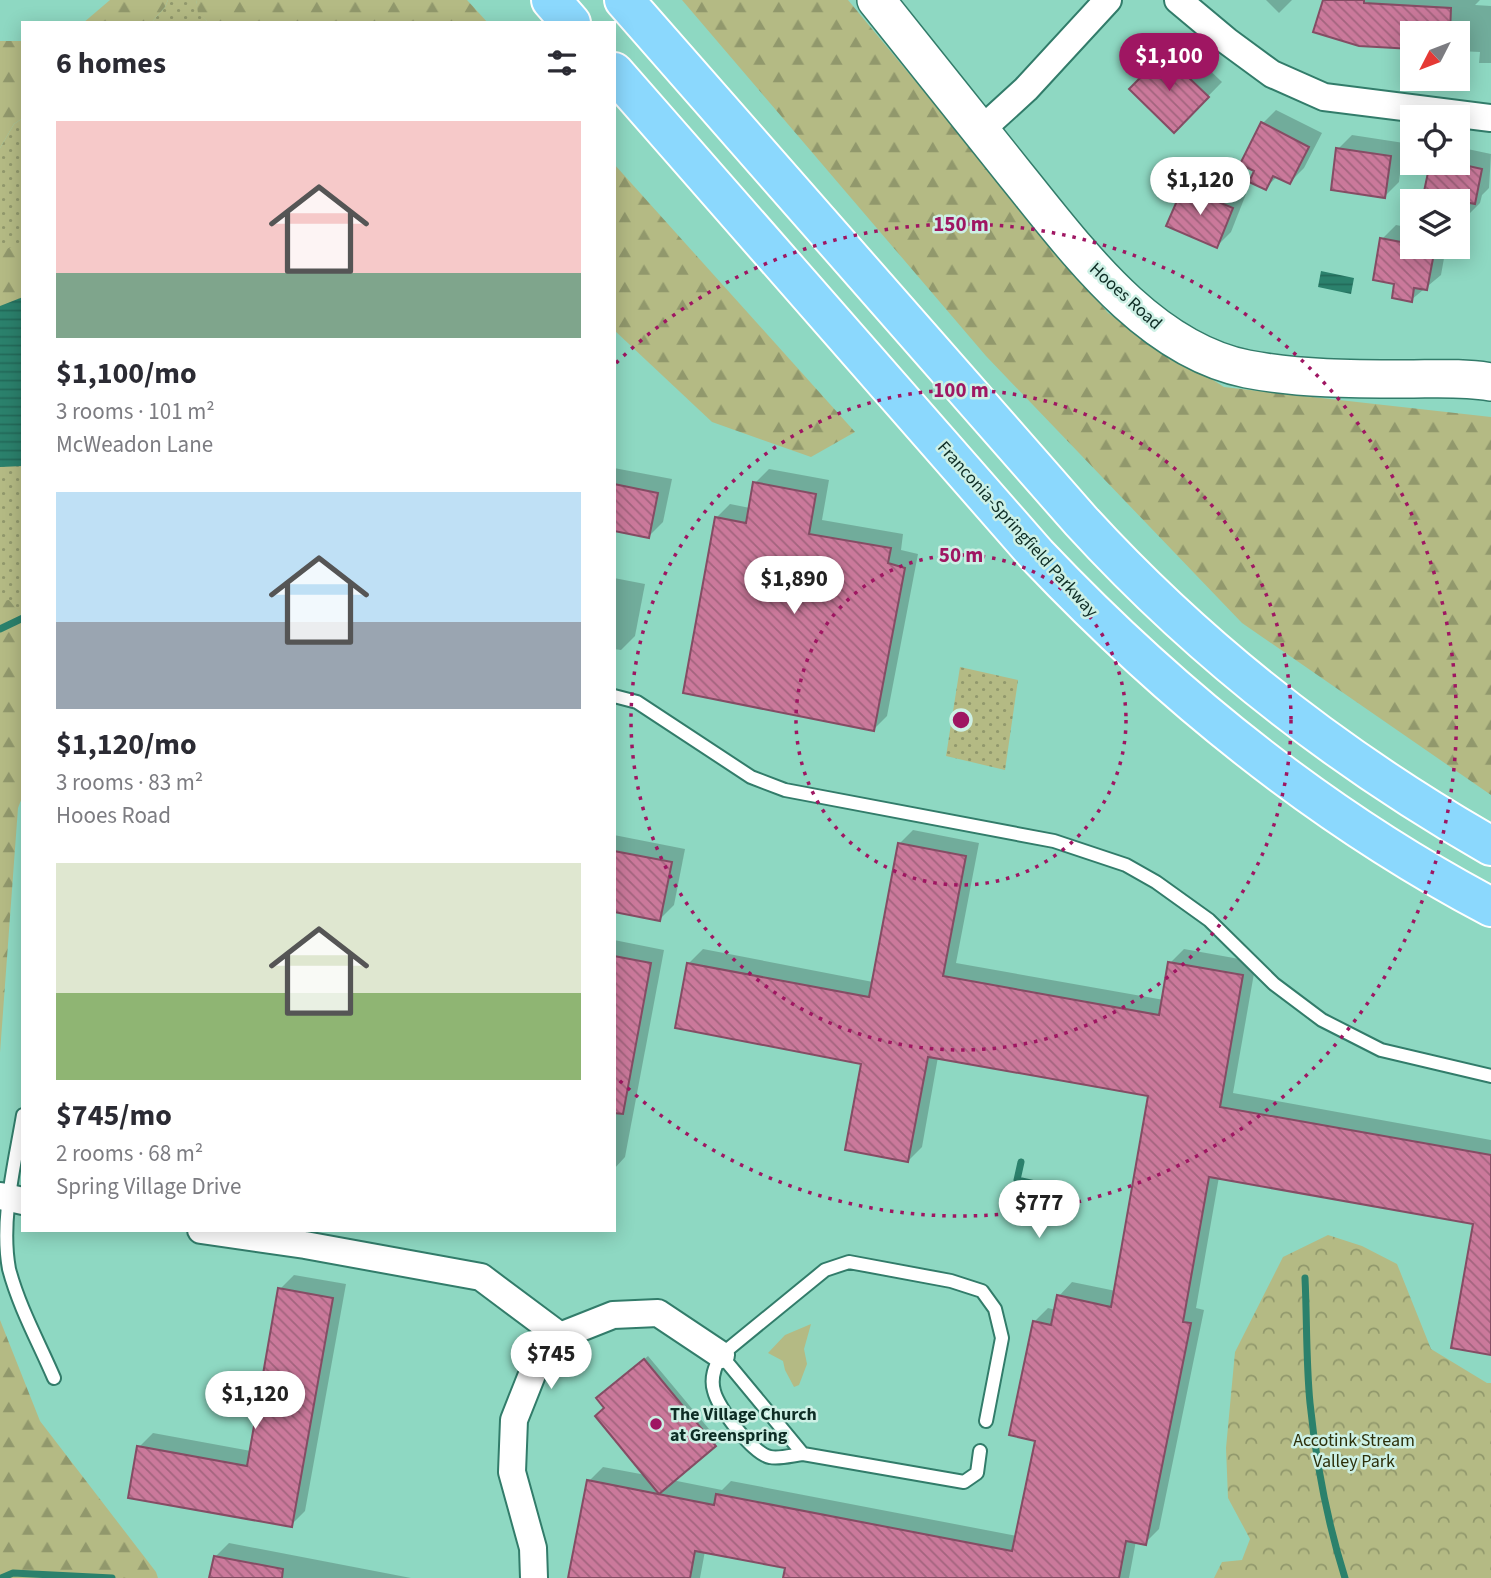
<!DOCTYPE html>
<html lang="en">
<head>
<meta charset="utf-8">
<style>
  :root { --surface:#fff; --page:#f7f7f7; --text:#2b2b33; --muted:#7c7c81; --accent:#9f1662 }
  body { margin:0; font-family:"Source Sans 3",sans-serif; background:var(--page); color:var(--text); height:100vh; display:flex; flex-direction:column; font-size:26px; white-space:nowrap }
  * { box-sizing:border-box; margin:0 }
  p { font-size:23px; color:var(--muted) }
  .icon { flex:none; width:38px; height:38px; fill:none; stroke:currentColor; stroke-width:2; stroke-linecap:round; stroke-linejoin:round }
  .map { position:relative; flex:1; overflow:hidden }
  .side { position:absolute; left:21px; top:21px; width:595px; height:1211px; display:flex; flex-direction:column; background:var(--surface); border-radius:0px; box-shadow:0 4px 18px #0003 }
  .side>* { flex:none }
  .needle { width:46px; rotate:228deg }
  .tools { position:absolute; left:1400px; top:21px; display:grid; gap:14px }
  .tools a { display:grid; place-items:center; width:70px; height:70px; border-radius:0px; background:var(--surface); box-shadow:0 4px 18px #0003; font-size:35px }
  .price { position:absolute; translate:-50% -60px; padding:0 16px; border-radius:24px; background:#fff; color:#222; font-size:23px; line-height:46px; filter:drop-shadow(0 2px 4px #0008) }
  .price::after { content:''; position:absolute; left:50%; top:42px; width:21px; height:16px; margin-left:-10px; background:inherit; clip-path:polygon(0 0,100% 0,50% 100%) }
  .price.current { background:var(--accent); color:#fff }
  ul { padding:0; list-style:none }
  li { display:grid; align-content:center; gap:14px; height:371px; padding:0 35px }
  li span { display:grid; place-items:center; height:217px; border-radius:0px; color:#555 }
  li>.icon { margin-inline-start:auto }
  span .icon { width:126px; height:126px; fill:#fffc; stroke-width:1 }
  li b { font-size:30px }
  h2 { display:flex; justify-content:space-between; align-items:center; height:84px; padding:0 35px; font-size:30px }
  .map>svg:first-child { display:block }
</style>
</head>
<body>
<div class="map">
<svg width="1491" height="1578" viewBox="0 0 1491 1578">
  <defs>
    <pattern id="grass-dots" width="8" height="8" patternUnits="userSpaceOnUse" patternTransform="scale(1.75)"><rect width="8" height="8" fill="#b4ba84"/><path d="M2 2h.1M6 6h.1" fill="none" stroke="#91986c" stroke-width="1.8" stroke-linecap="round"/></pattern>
    <pattern id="forest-firs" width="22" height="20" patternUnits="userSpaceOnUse" patternTransform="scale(1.75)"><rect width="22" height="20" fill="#b4ba84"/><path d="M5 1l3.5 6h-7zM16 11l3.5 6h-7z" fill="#91986c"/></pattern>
    <pattern id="park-crowns" width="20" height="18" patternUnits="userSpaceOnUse" patternTransform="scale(1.75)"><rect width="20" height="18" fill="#b4ba84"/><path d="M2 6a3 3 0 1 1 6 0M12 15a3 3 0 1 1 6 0" fill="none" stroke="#91986c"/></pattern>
    <pattern id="water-rules" width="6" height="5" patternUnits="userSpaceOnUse" patternTransform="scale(1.75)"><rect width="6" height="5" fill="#2b816c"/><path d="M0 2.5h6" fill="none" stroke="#236a59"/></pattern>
    <pattern id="building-back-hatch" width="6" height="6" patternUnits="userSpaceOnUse" patternTransform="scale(1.75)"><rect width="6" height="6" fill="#cb799b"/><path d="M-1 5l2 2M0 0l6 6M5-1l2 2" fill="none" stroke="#a3647e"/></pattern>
  </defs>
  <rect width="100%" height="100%" fill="#8ed8c2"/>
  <g fill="url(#grass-dots)">
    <path d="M 168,0 L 196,0 L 199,13 L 209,23 L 151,23 L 165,7 Z"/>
    <path d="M 23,118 L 23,617 L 9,601 L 0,601 L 0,148 L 14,124 Z"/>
    <path d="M 960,667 L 1018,680 L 1005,770 L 946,756 Z"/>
  </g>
  <g fill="url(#forest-firs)">
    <path d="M 110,0 L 168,0 L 165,7 L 151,23 L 83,23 Z"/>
    <path d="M 196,0 L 467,0 L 488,23 L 209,23 L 198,13 Z"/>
    <path d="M 682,0 L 848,0 L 1108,313 L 1224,387 L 1491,417 L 1491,795 L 1242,623 L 986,356 Z"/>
    <path d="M 0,41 L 23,41 L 23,118 L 14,124 L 0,148 Z"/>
    <path d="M 614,164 L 855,432 L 811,457 L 712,422 L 614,330 Z"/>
    <path d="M 23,243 L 23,297 L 0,306 L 0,251 Z"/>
    <path d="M 9,600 L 23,617 L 23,795 L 18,808 L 0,1053 L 0,601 Z"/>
    <path d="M 0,1320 L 40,1421 L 156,1572 L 158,1578 L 0,1578 Z"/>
  </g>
  <path fill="url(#park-crowns)" d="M 1328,1235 L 1362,1246 L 1397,1264 L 1431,1349 L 1487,1383 L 1491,1383 L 1491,1578 L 1214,1578 L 1222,1562 L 1242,1560 L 1250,1539 L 1228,1498 L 1226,1448 L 1235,1352 L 1283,1257 Z"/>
  <path fill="#b4ba84" d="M 811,1324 L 804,1349 L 807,1364 L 799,1385 L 794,1387 L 785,1370 L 783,1361 L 768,1353 L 785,1335 Z"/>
  <g fill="url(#water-rules)">
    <path d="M 1321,271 L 1354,278 L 1351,294 L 1318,287 Z"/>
    <path d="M 23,297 L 23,466 L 0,467 L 0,306 Z"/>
  </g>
  <g fill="#0003">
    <path d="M 1266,0 L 1292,0 L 1279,13 Z"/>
    <path d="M 1324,0 L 1480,0 L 1475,5 L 1491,6 L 1491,63 L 1479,63 L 1480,52 L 1458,51 L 1458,33 L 1412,33 L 1412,48 L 1360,44 Z"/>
    <path d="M 1179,41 L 1222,82 L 1174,131 L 1132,89 Z"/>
    <path d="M 1276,110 L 1322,133 L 1304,168 L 1290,182 L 1278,176 L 1265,188 L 1257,170 L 1263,123 Z"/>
    <path d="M 1352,135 L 1404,143 L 1399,182 L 1385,196 L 1338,149 Z"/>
    <path d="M 1458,147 L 1491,154 L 1489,188 L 1482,195 L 1480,203 L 1466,217 L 1458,216 L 1458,201 L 1424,201 L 1432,163 L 1458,163 Z"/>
    <path d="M 1198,174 L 1246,194 L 1231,232 L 1217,246 L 1184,188 Z"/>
    <path d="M 1396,225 L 1412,228 L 1412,247 L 1446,247 L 1441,275 L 1411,300 L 1396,283 L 1382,239 Z"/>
    <path d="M 614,468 L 672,479 L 663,522 L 649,536 L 614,529 Z"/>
    <path d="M 769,469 L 829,480 L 822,520 L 903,534 L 901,550 L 918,554 L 887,716 L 874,729 L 716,518 L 730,504 L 750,508 L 755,483 Z"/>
    <path d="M 614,578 L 645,584 L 635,636 L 621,650 L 614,649 Z"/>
    <path d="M 913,830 L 979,843 L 956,963 L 1164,1000 L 1170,963 L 1184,949 L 1256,962 L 1233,1093 L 1491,1140 L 1491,1354 L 1475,1223 L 1219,1177 L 1196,1308 L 1204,1310 L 1159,1529 L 1145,1543 L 1136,1541 L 1129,1578 L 785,1578 L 787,1567 L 705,1551 L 700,1578 L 570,1578 L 589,1481 L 603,1467 L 646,1475 L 606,1408 L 603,1394 L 648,1356 L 719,1441 L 672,1480 L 722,1490 L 731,1481 L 1017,1536 L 1037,1439 L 1034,1322 L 1048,1308 L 1056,1310 L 1059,1296 L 1072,1282 L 1116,1291 L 1150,1095 L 938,1057 L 922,1147 L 908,1161 L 863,1062 L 689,963 L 703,949 L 873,982 L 899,844 Z"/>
    <path d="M 614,835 L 685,849 L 674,905 L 660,919 L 614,910 Z"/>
    <path d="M 614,940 L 664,950 L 625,1157 L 614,1169 Z"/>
    <path d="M 294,1275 L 346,1284 L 305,1511 L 291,1525 L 139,1447 L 153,1433 L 251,1451 L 280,1289 Z"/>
    <path d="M 229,1543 L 411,1578 L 211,1578 L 215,1557 Z"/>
  </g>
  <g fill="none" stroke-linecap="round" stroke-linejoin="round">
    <g stroke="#2b816c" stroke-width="7">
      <path d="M 0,629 L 23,618"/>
      <path d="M 1021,1162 L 1017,1180 L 1044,1186"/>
      <path d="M 1305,1278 C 1307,1320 1306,1362 1310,1403 C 1316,1462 1327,1521 1345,1578"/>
      <path d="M 1,1578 L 13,1573 L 112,1578"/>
    </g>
  </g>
  <g fill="url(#building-back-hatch)" stroke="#844d64" stroke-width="2">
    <path d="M 1323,0 L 1364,0 L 1364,3 L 1451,8 L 1450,33 L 1412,33 L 1412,49 L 1359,46 L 1313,32 Z"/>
    <path d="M 1164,54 L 1209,97 L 1174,133 L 1129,89 Z"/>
    <path d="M 1261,122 L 1309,147 L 1290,184 L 1273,176 L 1266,190 L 1249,182 L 1254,171 L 1240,164 Z"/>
    <path d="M 1336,148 L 1391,156 L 1385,198 L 1331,190 Z"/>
    <path d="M 1430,163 L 1455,163 L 1482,169 L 1475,204 L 1460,201 L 1422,201 Z"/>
    <path d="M 1183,187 L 1233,208 L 1217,248 L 1166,226 Z"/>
    <path d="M 1380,238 L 1412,244 L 1412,247 L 1435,248 L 1427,290 L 1414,288 L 1412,302 L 1392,298 L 1394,284 L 1373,280 Z"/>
    <path d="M 753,482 L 816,494 L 809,534 L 891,548 L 888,563 L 905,568 L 874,731 L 683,693 L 715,517 L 746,523 Z"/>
    <path d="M 614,484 L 658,493 L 649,538 L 614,531 Z"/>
    <path d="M 898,843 L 966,856 L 943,976 L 1159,1015 L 1168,962 L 1243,975 L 1220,1107 L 1491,1155 L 1491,1355 L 1451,1348 L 1473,1224 L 1209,1177 L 1183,1322 L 1191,1323 L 1146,1545 L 1126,1541 L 1119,1578 L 783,1578 L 785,1568 L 695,1551 L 690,1578 L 568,1578 L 587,1480 L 714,1505 L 716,1494 L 1012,1551 L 1035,1441 L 1009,1435 L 1033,1321 L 1051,1325 L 1057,1295 L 1111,1307 L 1148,1096 L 928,1057 L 908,1162 L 845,1150 L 861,1064 L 675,1028 L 687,963 L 869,997 Z"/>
    <path d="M 614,851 L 672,862 L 660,921 L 614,912 Z"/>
    <path d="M 614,956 L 651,963 L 623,1114 L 614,1113 Z"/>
    <path d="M 278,1288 L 333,1298 L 292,1527 L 128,1498 L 137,1446 L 247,1466 Z"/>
    <path d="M 644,1359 L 716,1446 L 659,1494 L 595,1416 L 604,1408 L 596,1398 Z"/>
    <path d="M 214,1556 L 283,1569 L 282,1578 L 209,1578 Z"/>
  </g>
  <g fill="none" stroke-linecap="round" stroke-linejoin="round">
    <defs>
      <g id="lane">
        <path d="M 614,696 L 637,702 L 751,777 L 785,790 L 1054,841 L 1126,865 L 1156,882 L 1209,920 L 1274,984 L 1322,1020 L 1381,1050 L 1491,1076"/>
        <path d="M 23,1115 C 15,1163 0,1220 9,1269 C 19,1307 39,1343 54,1378"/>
        <path d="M 721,1355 C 715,1366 710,1378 714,1391 C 718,1408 753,1454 770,1457 C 780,1459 793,1455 803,1454"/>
        <path d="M 980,1451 L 977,1473 L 964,1482 L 803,1454 L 721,1355 L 825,1270 L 849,1262 L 951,1281 L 982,1291 L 995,1309 L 1002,1338 L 986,1421"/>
      </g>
      <g id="street">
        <path d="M 1178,0 L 1227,41 L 1272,74 L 1324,97 L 1491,118"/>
        <path d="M 980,131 L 1026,89 L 1108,0"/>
        <path d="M 0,1196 L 23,1201"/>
        <path d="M 201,1230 L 305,1245 L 481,1277 L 560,1336"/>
        <path d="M 534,1578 L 533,1548 L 512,1472 L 514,1420 L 535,1367 L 560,1336 L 613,1315 L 658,1313 L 721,1355"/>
      </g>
      <path id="secondary" d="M 876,0 C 923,58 968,116 1015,174 C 1076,249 1147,349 1247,369 C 1299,379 1353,379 1406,379 C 1434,379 1463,377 1491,382"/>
      <g id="primary">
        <path d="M 551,0 L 571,23"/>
        <path d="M 624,0 L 1081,521 C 1199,650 1339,759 1491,846"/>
        <path d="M 614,72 L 1037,555 C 1170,695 1321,817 1491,907"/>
      </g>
    </defs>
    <use href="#lane" stroke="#327c6a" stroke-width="16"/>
    <use href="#street" stroke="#327c6a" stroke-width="30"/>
    <use href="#secondary" stroke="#327c6a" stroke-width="40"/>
    <use href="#primary" stroke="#fff" stroke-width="42"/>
    <use href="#lane" stroke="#fff" stroke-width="12"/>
    <use href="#street" stroke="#fff" stroke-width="26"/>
    <use href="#secondary" stroke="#fff" stroke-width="37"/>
    <use href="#primary" stroke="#8bd8fd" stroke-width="38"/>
  </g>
  <g fill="none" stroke="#9f1662" stroke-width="3.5" stroke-dasharray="3.5 7">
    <circle cx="961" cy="720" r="165"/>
    <circle cx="961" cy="720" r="330"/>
    <path d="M616 363A496 496 0 1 1 616 1077"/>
  </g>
  <circle fill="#9f1662" stroke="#cdf0e5" stroke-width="2.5" cx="656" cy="1424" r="7"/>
  <g text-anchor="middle" stroke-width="5" stroke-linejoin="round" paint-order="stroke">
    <g font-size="18" fill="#0e2d25" stroke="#cdf0e5">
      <text transform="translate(1126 296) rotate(42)" y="6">Hooes Road</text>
      <text transform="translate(1018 529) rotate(48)" y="6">Franconia-Springfield Parkway</text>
    </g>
    <g font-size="18" font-weight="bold" fill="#0e2d25" stroke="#cdf0e5" text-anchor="start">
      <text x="670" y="1420">The Village Church<tspan x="670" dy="21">at Greenspring</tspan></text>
    </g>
    <g font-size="18" fill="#2c2f0a" stroke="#cdf0e5">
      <text x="1354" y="1446">Accotink Stream<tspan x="1354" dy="21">Valley Park</tspan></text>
    </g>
  </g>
  <circle cx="961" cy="720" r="10" fill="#9f1662" stroke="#cdf0e5" stroke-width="3.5"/>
  <g font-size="21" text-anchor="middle" font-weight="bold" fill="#9f1662" stroke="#cdf0e5" stroke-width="5" stroke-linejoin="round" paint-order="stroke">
    <text x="961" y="231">150 m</text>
    <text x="961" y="397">100 m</text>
    <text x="961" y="562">50 m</text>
  </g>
</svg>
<div class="tools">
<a><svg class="needle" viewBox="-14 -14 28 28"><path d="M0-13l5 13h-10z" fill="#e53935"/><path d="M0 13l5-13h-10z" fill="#7c7c81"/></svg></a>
<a><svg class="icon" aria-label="locate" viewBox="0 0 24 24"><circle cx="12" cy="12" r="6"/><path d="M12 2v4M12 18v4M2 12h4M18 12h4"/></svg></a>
<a><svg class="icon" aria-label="layers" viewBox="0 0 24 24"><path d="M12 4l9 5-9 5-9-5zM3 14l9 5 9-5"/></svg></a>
</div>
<b class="price current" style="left:1169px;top:93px">$1,100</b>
<b class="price" style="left:1200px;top:217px">$1,120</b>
<b class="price" style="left:794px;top:616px">$1,890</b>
<b class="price" style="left:1039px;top:1240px">$777</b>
<b class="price" style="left:551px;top:1391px">$745</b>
<b class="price" style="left:255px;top:1431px">$1,120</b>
<section class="side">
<h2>6 homes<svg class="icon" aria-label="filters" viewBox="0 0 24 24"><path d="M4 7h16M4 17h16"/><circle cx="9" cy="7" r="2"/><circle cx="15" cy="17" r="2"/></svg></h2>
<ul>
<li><span style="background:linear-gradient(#f6c9c9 70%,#7fa58c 0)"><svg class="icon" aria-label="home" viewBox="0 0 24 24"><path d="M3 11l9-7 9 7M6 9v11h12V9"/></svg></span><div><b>$1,100/mo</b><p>3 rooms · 101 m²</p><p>McWeadon Lane</p></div></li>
<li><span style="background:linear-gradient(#bfe0f5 60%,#9aa5b1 0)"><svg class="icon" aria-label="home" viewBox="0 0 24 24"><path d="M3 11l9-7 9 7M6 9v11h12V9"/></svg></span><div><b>$1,120/mo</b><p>3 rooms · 83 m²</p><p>Hooes Road</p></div></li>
<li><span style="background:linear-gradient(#dfe7d0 60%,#8fb573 0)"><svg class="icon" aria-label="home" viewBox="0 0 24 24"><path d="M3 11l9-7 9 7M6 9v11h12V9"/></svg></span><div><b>$745/mo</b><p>2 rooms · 68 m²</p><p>Spring Village Drive</p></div></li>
</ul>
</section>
</div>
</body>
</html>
